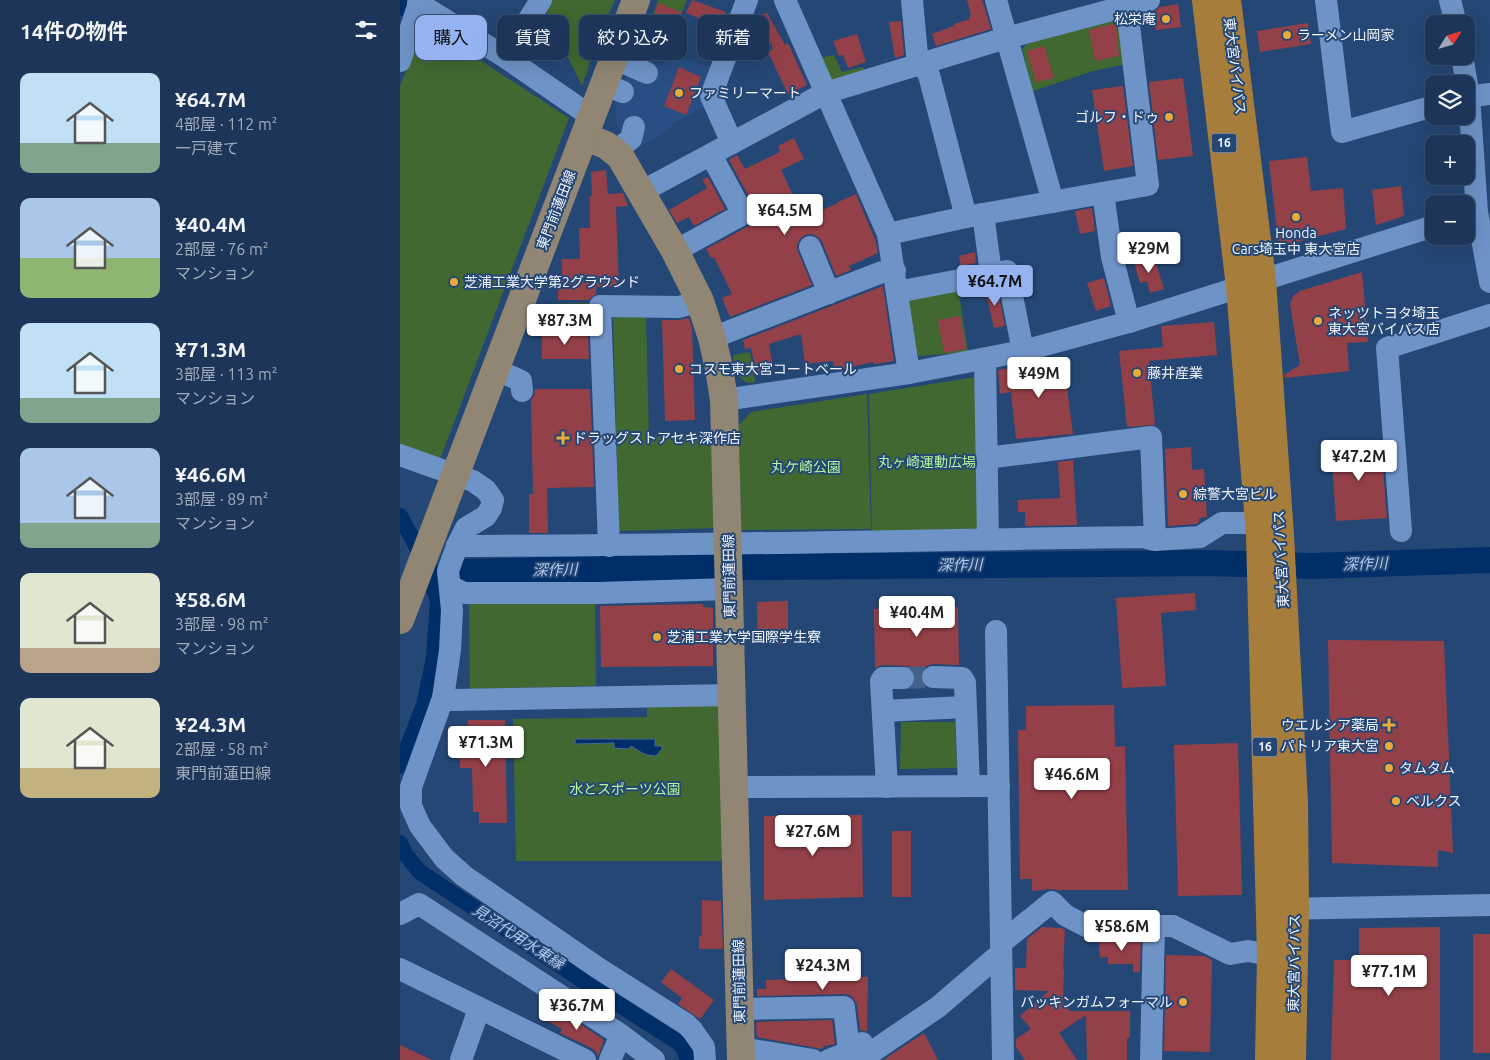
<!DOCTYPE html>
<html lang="ja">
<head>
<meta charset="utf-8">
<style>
  :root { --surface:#1c3558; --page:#253d5e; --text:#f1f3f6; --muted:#a0abba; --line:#3a506e; --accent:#95b2f1 }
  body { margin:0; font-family:Ubuntu,"Noto Sans JP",sans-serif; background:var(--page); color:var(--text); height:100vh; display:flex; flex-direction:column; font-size:19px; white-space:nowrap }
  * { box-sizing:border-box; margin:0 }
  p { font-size:16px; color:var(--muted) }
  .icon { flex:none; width:28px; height:28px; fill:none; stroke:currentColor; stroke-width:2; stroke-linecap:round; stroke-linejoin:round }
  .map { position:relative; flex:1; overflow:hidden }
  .panel { display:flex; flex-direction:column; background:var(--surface); width:400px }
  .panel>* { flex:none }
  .hud { position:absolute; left:15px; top:15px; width:475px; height:45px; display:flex; gap:10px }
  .needle { width:32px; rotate:53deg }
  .tools { position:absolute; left:1025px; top:15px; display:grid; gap:10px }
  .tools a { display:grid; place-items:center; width:50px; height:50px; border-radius:10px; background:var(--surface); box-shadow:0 5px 20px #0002,0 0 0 1px var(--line); font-size:25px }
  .price { position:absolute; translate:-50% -42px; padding:0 11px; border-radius:5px; background:#fff; color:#222; font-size:16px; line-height:32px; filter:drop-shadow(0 1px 2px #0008) }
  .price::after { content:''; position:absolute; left:50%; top:30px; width:15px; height:11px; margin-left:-8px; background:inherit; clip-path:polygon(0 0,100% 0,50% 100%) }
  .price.on { background:var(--accent); color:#111 }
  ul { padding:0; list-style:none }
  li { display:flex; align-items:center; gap:15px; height:125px; padding:0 20px }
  li span { display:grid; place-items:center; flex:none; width:140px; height:100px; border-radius:10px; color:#555 }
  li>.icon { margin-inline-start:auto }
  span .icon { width:60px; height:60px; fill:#fffc; stroke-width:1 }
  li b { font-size:21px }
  h2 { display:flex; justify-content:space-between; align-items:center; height:60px; padding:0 20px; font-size:21px }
  .pill { padding:0 18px; border-radius:10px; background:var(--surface); box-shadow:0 5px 20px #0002,0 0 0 1px var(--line); font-size:18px; line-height:45px }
  .pill.on { background:var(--accent); color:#111 }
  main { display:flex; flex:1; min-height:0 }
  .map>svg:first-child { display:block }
</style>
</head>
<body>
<main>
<section class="panel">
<h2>14件の物件<svg class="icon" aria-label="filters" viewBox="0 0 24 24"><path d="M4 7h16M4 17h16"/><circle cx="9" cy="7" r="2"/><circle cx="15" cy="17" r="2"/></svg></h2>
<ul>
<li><span style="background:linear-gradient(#bfe0f5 70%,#7fa58c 0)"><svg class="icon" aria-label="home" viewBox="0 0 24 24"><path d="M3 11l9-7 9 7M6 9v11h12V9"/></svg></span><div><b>¥64.7M</b><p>4部屋 · 112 m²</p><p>一戸建て</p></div></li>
<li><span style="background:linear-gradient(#a9c7e8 60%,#8fb573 0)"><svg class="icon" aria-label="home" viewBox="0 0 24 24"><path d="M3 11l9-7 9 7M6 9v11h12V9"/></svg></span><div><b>¥40.4M</b><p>2部屋 · 76 m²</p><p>マンション</p></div></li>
<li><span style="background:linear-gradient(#bfe0f5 75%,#7fa58c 0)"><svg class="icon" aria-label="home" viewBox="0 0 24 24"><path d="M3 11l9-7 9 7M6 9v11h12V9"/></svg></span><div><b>¥71.3M</b><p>3部屋 · 113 m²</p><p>マンション</p></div></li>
<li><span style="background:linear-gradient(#a9c7e8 75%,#7fa58c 0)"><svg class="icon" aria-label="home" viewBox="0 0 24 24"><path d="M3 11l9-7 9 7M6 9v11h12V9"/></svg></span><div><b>¥46.6M</b><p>3部屋 · 89 m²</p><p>マンション</p></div></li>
<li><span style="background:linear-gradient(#dfe7d0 75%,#b9a48a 0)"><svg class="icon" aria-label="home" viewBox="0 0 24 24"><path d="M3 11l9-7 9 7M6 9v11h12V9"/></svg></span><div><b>¥58.6M</b><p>3部屋 · 98 m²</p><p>マンション</p></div></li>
<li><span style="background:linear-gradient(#dfe7d0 70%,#c2b280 0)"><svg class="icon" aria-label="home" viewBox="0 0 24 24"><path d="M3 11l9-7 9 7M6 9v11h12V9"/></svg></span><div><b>¥24.3M</b><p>2部屋 · 58 m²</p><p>東門前蓮田線</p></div></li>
</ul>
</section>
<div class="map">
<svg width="1090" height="1060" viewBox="0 0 1090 1060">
  <rect width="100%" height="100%" fill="#254775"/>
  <path fill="#284e83" d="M 268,52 L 315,69 L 308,105 L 271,125 L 271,129 L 232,151 L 217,124 L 215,102 L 234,56 L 263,66 Z"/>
  <g fill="#426831">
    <path d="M 152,0 L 215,0 L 200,33 L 182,86 L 146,11 Z"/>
    <path d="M 258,0 L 287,0 L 266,50 L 244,40 Z"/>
    <path d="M 723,15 L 731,63 L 693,71 L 633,91 L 622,49 L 627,44 Z"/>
    <path d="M 26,25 L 169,118 L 39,462 L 0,447 L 0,85 Z"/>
    <path d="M 434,55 L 442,72 L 463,67 L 465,73 L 434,83 L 419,58 Z"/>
    <path d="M 558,288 L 568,352 L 519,356 L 513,349 L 507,301 Z"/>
    <path d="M 196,303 L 196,329 L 129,331 L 141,304 Z"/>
    <path d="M 246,314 L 249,437 L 311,435 L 315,528 L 219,531 L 213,318 Z"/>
    <path d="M 350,352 L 355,382 L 347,383 L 335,373 L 333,355 Z"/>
    <path d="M 576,377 L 585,531 L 472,535 L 469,394 Z"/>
    <path d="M 467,394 L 471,529 L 341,530 L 339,425 L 351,412 Z"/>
    <path d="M 195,597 L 196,686 L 70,689 L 69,599 Z"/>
    <path d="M 247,704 L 320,706 L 325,855 L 320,861 L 116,861 L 113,719 L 247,717 Z"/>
    <path d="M 501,722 L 555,722 L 557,768 L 500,769 Z"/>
  </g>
  <path fill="#002e68" stroke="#486994" d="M 175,739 L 255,739 L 255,746 L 262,746 L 262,749 L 256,756 C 246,756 240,752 231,746 L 229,749 L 214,748 L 214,743 L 175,744 Z"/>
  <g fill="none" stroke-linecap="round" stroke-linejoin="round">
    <g stroke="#002e68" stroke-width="16">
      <path d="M 0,8 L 3,0"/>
      <path d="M 0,516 L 25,562 L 38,601 L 34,658 L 24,705 L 0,766"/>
      <path d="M 0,843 L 5,854 L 20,872 L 212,1000 L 276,1041 L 283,1047 L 288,1060"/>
    </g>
    <path stroke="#002e68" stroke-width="26" d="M 31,580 L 62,572 L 250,568 L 807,563 L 912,566 L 1090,560"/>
  </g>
  <g fill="#944048">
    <path d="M 292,0 L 326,12 L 318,26 L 286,13 Z"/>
    <path d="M 567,0 L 582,0 L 591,29 L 536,46 L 532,34 L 554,26 L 554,24 L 570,19 L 569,16 L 571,15 Z"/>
    <path d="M 258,3 L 281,12 L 276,26 L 253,19 Z"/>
    <path d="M 778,4 L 781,27 L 756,30 L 754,12 L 760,7 Z"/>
    <path d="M 367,13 L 385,45 L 388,43 L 407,85 L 388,94 L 368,52 L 373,49 L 359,16 Z"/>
    <path d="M 501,21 L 504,55 L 495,58 L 489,22 Z"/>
    <path d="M 716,23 L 719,56 L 695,61 L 689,30 Z"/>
    <path d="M 908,23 L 911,44 L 860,52 L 857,31 Z"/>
    <path d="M 247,26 L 258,30 L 254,41 L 242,37 Z"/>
    <path d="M 457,34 L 466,62 L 448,68 L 443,55 L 439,56 L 433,41 Z"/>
    <path d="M 644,46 L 654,78 L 636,82 L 627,51 Z"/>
    <path d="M 279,67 L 301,77 L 286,115 L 264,106 Z"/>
    <path d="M 783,78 L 793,156 L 758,160 L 749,82 Z"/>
    <path d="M 723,86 L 733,166 L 704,171 L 692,90 Z"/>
    <path d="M 394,138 L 404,159 L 381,170 L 404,218 L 438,203 L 438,202 L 456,194 L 476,242 L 478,253 L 449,266 L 451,270 L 436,276 L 422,242 L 418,237 L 412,234 L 405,235 L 400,239 L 397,245 L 398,252 L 412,285 L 330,317 L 322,298 L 332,294 L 314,257 L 311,258 L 306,249 L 349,226 L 354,220 L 356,214 L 355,208 L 329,160 L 337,155 L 345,169 L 380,152 L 378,146 Z"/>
    <path d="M 907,157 L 911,191 L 943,188 L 946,229 L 882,246 L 878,241 L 869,161 Z"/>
    <path d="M 206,170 L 208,194 L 223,193 L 228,206 L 216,207 L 219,287 L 196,287 L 196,294 L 188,300 L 158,300 L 158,285 L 162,285 L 162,259 L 180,259 L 179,228 L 190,228 L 190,196 L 192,196 L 191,172 Z"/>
    <path d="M 308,177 L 325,209 L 294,226 L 289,217 L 277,223 L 269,210 L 307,188 L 302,179 Z"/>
    <path d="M 1001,186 L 1004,216 L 976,225 L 972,190 Z"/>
    <path d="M 692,208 L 695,231 L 680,234 L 675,211 Z"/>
    <path d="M 764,237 L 769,249 L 747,257 L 743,245 Z"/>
    <path d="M 575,252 L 576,263 L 561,266 L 559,256 Z"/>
    <path d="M 754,257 L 764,289 L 750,293 L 747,281 L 740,283 L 734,263 Z"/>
    <path d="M 962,272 L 968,342 L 947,343 L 949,371 L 885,378 L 884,375 L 900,365 L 890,304 L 893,296 L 900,291 Z"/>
    <path d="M 704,278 L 711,306 L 696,311 L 687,283 Z"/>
    <path d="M 483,286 L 494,361 L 474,364 L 473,362 L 434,371 L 433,361 L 405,364 L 401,334 L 369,344 L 373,369 L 356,372 L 351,348 L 345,349 L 343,340 Z"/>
    <path d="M 597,286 L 605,326 L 594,328 L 585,289 Z"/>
    <path d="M 560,316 L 566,349 L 544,353 L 538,320 Z"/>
    <path d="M 289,318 L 292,328 L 295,420 L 265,421 L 262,320 L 279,320 Z"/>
    <path d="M 814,322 L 817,355 L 749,361 L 755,425 L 727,427 L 719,351 L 763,347 L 761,326 Z"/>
    <path d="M 188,333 L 189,359 L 142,359 L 142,334 Z"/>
    <path d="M 663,357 L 673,434 L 616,439 L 611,392 L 600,394 L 598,370 L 642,363 L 642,360 Z"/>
    <path d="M 135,389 L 190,389 L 194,487 L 147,488 L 148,533 L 129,533 L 129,494 L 133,494 L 131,400 L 134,396 Z"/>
    <path d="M 981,443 L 987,518 L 936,521 L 931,446 Z"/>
    <path d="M 791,447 L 792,470 L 804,469 L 807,517 L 799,518 L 799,522 L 796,524 L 768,526 L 765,449 Z"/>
    <path d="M 673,460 L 677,525 L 625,526 L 625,512 L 618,512 L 618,500 L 660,498 L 658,462 Z"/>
    <path d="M 795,593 L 796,610 L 761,613 L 766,686 L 722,688 L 716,598 Z"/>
    <path d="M 388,601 L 388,644 L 358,644 L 357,602 Z"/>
    <path d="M 303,604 L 303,607 L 313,608 L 313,666 L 201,667 L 200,606 Z"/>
    <path d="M 558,607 L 559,665 L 533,664 L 526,666 L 522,670 L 520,676 L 521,683 L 524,686 L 513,686 L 516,678 L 514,671 L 509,666 L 483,665 L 475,668 L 474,609 Z"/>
    <path d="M 928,640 L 1044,641 L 1053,853 L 1038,850 L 1038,867 L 932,863 Z"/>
    <path d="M 714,705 L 715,747 L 725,746 L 728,890 L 658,890 L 650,889 L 632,891 L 632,879 L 620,879 L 618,730 L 626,730 L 626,706 Z"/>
    <path d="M 68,720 L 105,720 L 107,823 L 79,823 L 79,812 L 73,812 L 72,768 L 60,768 L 59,732 L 68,732 Z"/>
    <path d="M 838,743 L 842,895 L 778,896 L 774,745 Z"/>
    <path d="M 462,815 L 463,897 L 364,900 L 364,816 Z"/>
    <rect x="492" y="831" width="19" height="66"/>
    <path d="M 302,900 L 321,901 L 323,949 L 299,949 L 299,936 L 302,936 Z"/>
    <path d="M 642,927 L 661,928 L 665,930 L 663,969 L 664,970 L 663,1002 L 670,1011 L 730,1011 L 730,1038 L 727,1038 L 727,1060 L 687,1060 L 686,1015 L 659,1033 L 677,1060 L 625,1060 L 616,1047 L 616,1039 L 631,1029 L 620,1016 L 649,991 L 615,990 L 615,968 L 626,968 L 627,939 Z"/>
    <path d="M 1040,927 L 1040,1060 L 931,1060 L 934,960 L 959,960 L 959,928 Z"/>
    <rect x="1073" y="934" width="17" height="119"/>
    <path d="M 722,939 L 741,939 L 740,972 L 733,972 L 733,964 L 708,964 L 708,957 L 700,958 L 699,940 Z"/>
    <path d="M 766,955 L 804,956 L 812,960 L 810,1052 L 764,1051 Z"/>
    <path d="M 271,969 L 314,1000 L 300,1019 L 278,1004 L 282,998 L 261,982 Z"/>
    <path d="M 448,977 L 468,977 L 467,1031 L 460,1030 L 457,1005 L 454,999 L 450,995 L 444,994 L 357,996 L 357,989 L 366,989 L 366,980 L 422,978 L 422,980 L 448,980 Z"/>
    <path d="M 156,1008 L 204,1040 L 198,1057 L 196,1052 L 191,1048 L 160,1033 L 162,1029 L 149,1022 Z"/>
    <path d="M 432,1020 L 435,1044 L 424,1046 L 422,1049 L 357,1037 L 356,1022 Z"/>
    <path d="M 524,1033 L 538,1060 L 483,1060 Z"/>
    <path d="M 0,1045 L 32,1060 L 0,1060 Z"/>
  </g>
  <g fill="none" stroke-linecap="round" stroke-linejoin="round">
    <path stroke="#436189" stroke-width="22" stroke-dasharray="22 11" stroke-linecap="butt" d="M 503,678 L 533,677"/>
    <g stroke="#6e93c7" stroke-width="22">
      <path d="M 385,0 L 488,234 L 509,373"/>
      <path d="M 512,0 L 517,55 L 529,75 L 566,217"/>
      <path d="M 596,0 L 653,202"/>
      <path d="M 926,0 L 942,132 L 1034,106"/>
      <path d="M 1050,0 L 1056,24"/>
      <path d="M 18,3 L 105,57 L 192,117"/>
      <path d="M 1062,56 L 1069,96 L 1077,212 L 1090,282"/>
      <path d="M 105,57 L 141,0"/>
      <path d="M 213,58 L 247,73"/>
      <path d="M 0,61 L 20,0"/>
      <path d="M 204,84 L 223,92"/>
      <path d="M 1066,97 L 1090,94"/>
      <path d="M 332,143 L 311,96 L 347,0"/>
      <path d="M 215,151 L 231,139 L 234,127"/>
      <path d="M 241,192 L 425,93 L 606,38 L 749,0"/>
      <path d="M 703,193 L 712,257 L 729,322"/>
      <path d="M 583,214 L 591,273"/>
      <path d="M 488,234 L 566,217 L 748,185 L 726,0"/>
      <path d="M 410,247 L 429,293"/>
      <path d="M 275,251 L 343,214 L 311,155"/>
      <path d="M 497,292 L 607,271 L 623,351"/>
      <path d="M 312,338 L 482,272 L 495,271"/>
      <path d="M 585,359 L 588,539"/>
      <path d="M 95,369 L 121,381 L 122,391"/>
      <path d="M 324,400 L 509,373 L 623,351 L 729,322 L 1034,226"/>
      <path d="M 0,455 L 73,481 L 86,490 L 93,500 L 91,508 L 86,516 L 66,528 L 57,546 L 48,571 L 52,610 L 50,650 L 43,698 L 11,787 L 11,806 L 20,826 L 44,858 L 64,876 L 198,968 L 286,1024 L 292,1030 L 304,1047 L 305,1060"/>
      <path d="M 587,458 L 751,437 L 755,540"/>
      <path d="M 1001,531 L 987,348 L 1090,315"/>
      <path d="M 57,546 C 286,546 514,540 743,537 L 755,540 L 800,537 L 822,523 L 858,523"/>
      <path d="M 209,546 L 200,306 L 279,307 L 300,301"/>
      <path d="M 50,586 L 64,593 L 198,593 L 329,589"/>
      <path d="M 596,631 L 603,1060"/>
      <path d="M 533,677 L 562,678 L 565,683 L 569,786"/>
      <path d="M 43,698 L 52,700 L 332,695"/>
      <path d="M 483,711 L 565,707"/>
      <path d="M 335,787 L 599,786"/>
      <path d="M 487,787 L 481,681 L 483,678 L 503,678"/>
      <path d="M 878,909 L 1090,905"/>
      <path d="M 0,914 L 19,904 L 221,1035 L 254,1060"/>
      <path d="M 601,943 L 652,902 L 665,915 L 686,926 L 773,926 L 830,954 L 848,951 L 871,955"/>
      <path d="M 0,969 L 185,1060"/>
      <path d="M 340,1009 L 444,1007 L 449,1052"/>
      <path d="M 341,1048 L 413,1060"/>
      <path d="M 61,1060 L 79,1009"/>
      <path d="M 210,1060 L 221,1035"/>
      <path d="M 429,1060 L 449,1052 L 462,1043"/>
      <path d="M 460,1060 L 538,1007 L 601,953"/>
      <path d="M 751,1060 L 754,925"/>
    </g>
    <g stroke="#908673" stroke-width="28">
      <path d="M 185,137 L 206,145 L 220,156 L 275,251 L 300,301 L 312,338 L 319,368 L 324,400 L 341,1060"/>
      <path d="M 0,620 L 236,0"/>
    </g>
    <g stroke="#a67d3b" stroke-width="28">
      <path d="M 806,0 L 840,287 L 860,535 L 871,955 L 869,1060"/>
      <path d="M 827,0 L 862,280 L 880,535 L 894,803 L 895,909 L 892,1060"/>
    </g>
  </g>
  <g fill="#ebaa39" stroke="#254775" stroke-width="2">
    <circle cx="766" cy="19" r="5"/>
    <circle cx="887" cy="35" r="5"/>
    <circle cx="279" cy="93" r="5"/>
    <circle cx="769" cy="117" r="5"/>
    <circle cx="896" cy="217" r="5"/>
    <circle cx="54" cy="282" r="5"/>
    <circle cx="918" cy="321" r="5"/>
    <circle cx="279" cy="369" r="5"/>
    <circle cx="737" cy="373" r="5"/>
    <path d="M160.5 430.5h5v5h5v5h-5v5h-5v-5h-5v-5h5z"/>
    <circle cx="783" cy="494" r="5"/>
    <circle cx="257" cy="637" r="5"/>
    <path d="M986.5 717.5h5v5h5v5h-5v5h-5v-5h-5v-5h5z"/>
    <circle cx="989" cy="746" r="5"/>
    <circle cx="989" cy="768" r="5"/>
    <circle cx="996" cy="801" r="5"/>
    <circle cx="783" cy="1002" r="5"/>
  </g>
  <g text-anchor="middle" stroke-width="4" stroke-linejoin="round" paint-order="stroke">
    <g fill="#254775" stroke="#b3c0d2" stroke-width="1">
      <rect x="811.5" y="133.5" width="25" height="19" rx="4"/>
      <rect x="852.5" y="737.5" width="25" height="19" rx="4"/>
    </g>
    <g font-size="12" font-weight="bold" fill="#f0f4fa">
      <text x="824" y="147">16</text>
      <text x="865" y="751">16</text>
    </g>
    <g font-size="14" fill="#f0f4fa" stroke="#254775" text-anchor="start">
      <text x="756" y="24" text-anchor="end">松栄庵</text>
      <text x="897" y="40">ラーメン山岡家</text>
      <text x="289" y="98">ファミリーマート</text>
      <text x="759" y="122" text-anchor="end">ゴルフ・ドゥ</text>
      <text x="896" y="238" text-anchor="middle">Honda<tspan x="896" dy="16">Cars埼玉中 東大宮店</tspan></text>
      <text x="64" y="287">芝浦工業大学第2グラウンド</text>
      <text x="928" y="318">ネッツトヨタ埼玉<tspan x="928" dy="16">東大宮バイパス店</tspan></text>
      <text x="289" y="374">コスモ東大宮コートベール</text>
      <text x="747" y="378">藤井産業</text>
      <text x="173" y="443">ドラッグストアセキ深作店</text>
      <text x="793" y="499">綜警大宮ビル</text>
      <text x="267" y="642">芝浦工業大学国際学生寮</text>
      <text x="979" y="730" text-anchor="end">ウエルシア薬局</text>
      <text x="979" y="751" text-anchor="end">パトリア東大宮</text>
      <text x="999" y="773">タムタム</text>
      <text x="1006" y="806">ベルクス</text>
      <text x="773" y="1007" text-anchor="end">バッキンガムフォーマル</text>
    </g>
    <g font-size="14" fill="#f0f4fa" stroke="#254775">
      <text transform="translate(835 66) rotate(83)" y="5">東大宮バイパス</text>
      <text transform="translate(156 210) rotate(-69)" y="5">東門前蓮田線</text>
      <text transform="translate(881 559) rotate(-93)" y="5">東大宮バイパス</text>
      <text transform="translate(329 576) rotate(-91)" y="5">東門前蓮田線</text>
      <text transform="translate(894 963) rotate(-89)" y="5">東大宮バイパス</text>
      <text transform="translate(339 981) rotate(-91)" y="5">東門前蓮田線</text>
    </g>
    <g font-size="14" fill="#b2f695" stroke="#254775">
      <text x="527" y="467">丸ヶ崎運動広場</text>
      <text x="406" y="472">丸ケ崎公園</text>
      <text x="225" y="794">水とスポーツ公園</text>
    </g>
    <g font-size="15" font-style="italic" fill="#b2cbef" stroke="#254775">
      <text transform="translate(965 564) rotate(-2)" y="5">深作川</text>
      <text transform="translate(560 565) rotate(-1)" y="5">深作川</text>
      <text transform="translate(155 570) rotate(-1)" y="5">深作川</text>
      <text transform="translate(118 937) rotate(33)" y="5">見沼代用水東縁</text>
    </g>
  </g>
</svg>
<div class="tools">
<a><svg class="needle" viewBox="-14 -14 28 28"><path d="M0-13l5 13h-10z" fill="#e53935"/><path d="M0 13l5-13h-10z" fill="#a0abba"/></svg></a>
<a><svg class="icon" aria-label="layers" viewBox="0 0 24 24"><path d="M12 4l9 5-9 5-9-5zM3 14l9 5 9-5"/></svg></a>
<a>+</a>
<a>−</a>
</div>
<b class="price" style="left:385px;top:236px">¥64.5M</b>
<b class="price" style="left:749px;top:274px">¥29M</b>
<b class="price on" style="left:595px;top:307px">¥64.7M</b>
<b class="price" style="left:165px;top:346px">¥87.3M</b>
<b class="price" style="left:639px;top:399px">¥49M</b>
<b class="price" style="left:959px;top:482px">¥47.2M</b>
<b class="price" style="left:517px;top:638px">¥40.4M</b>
<b class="price" style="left:86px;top:768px">¥71.3M</b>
<b class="price" style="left:672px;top:800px">¥46.6M</b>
<b class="price" style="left:413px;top:857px">¥27.6M</b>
<b class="price" style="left:722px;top:952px">¥58.6M</b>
<b class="price" style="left:423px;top:991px">¥24.3M</b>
<b class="price" style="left:989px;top:997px">¥77.1M</b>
<b class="price" style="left:177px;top:1031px">¥36.7M</b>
<div class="hud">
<a class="pill on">購入</a>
<a class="pill">賃貸</a>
<a class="pill">絞り込み</a>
<a class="pill">新着</a>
</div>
</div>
</main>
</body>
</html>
